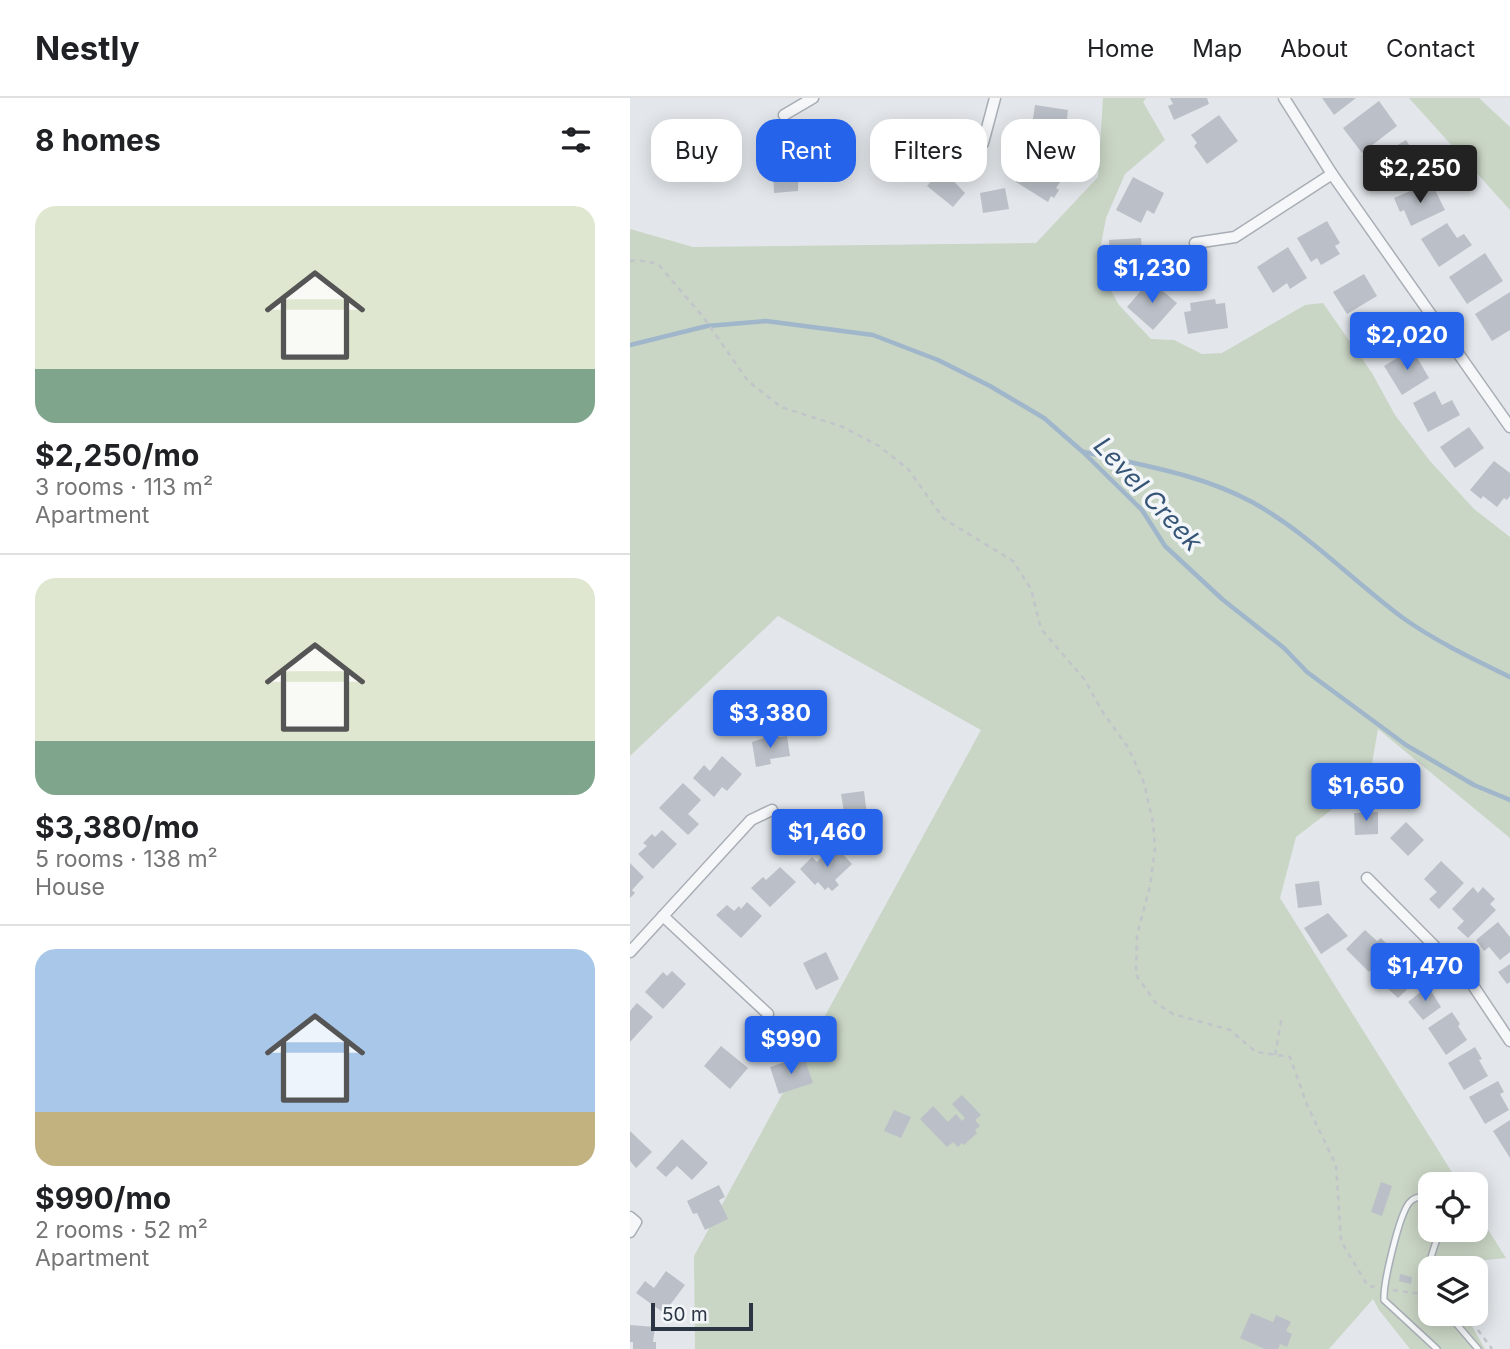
<!DOCTYPE html>
<html lang="en">
<head>
<meta charset="utf-8">
<style>
  :root { --surface:#fff; --page:#f2f2f2; --text:#202124; --muted:#757577; --line:#e0e0e0; --accent:#2563eb }
  body { margin:0; font-family:Inter,sans-serif; background:var(--page); color:var(--text); height:100vh; display:flex; flex-direction:column; font-size:26px; white-space:nowrap }
  * { box-sizing:border-box; margin:0 }
  p { font-size:23px; color:var(--muted) }
  .icon { flex:none; width:38px; height:38px; fill:none; stroke:currentColor; stroke-width:2; stroke-linecap:round; stroke-linejoin:round }
  .map { position:relative; flex:1; overflow:hidden }
  .side { display:flex; flex-direction:column; background:var(--surface); width:630px }
  .side>* { flex:none }
  .banner { position:absolute; left:21px; top:21px; width:665px; height:63px; display:flex; gap:14px }
  .tools { position:absolute; left:788px; top:1074px; display:grid; gap:14px }
  .tools a { display:grid; place-items:center; width:70px; height:70px; border-radius:14px; background:var(--surface); box-shadow:0 4px 18px #0003; font-size:35px }
  .scale { position:absolute; left:21px; bottom:18px; width:102px; box-sizing:border-box; padding-left:7px; border:4px solid #2b3543; border-top:0; font-size:19px; line-height:24px; white-space:nowrap; color:#2b3543; -webkit-text-stroke:5px #f3f6f8; paint-order:stroke }
  .price { position:absolute; translate:-50% -60px; padding:0 16px; border-radius:7px; background:var(--accent); color:#fff; font-size:23px; line-height:46px; filter:drop-shadow(0 2px 4px #0008) }
  .price::after { content:''; position:absolute; left:50%; top:42px; width:21px; height:16px; margin-left:-10px; background:inherit; clip-path:polygon(0 0,100% 0,50% 100%) }
  .price.on { background:#222; color:#fff }
  ul { padding:0; list-style:none }
  li { display:grid; align-content:center; gap:14px; height:371px; padding:0 35px }
  li+li { border-top:2px solid var(--line) }
  li span { display:grid; place-items:center; height:217px; border-radius:21px; color:#555 }
  li>.icon { margin-inline-start:auto }
  span .icon { width:126px; height:126px; fill:#fffc; stroke-width:1 }
  li b { font-size:30px }
  h2 { display:flex; justify-content:space-between; align-items:center; height:84px; padding:0 35px; font-size:30px }
  .chip { padding:0 24px; border-radius:21px; background:var(--surface); box-shadow:0 4px 18px #0003; font-size:24px; line-height:63px }
  .chip.on { background:var(--accent); color:#fff }
  header { display:flex; align-items:center; gap:42px; box-sizing:border-box; height:98px; padding:0 35px; background:var(--surface); border-bottom:2px solid var(--line) }
  header strong { font-size:33px }
  nav { display:flex; gap:38px; margin-inline-start:auto; font-size:24px }
  main { display:flex; flex:1; min-height:0 }
  .map>svg:first-child { display:block }
</style>
</head>
<body>
<header>
<strong>Nestly</strong>
<nav><a>Home</a><a>Map</a><a>About</a><a>Contact</a></nav>
</header>
<main>
<section class="side">
<h2>8 homes<svg class="icon" aria-label="filters" viewBox="0 0 24 24"><path d="M4 7h16M4 17h16"/><circle cx="9" cy="7" r="2"/><circle cx="15" cy="17" r="2"/></svg></h2>
<ul>
<li><span style="background:linear-gradient(#dfe7d0 75%,#7fa58c 0)"><svg class="icon" aria-label="home" viewBox="0 0 24 24"><path d="M3 11l9-7 9 7M6 9v11h12V9"/></svg></span><div><b>$2,250/mo</b><p>3 rooms · 113 m²</p><p>Apartment</p></div></li>
<li><span style="background:linear-gradient(#dfe7d0 75%,#7fa58c 0)"><svg class="icon" aria-label="home" viewBox="0 0 24 24"><path d="M3 11l9-7 9 7M6 9v11h12V9"/></svg></span><div><b>$3,380/mo</b><p>5 rooms · 138 m²</p><p>House</p></div></li>
<li><span style="background:linear-gradient(#a9c7e8 75%,#c2b280 0)"><svg class="icon" aria-label="home" viewBox="0 0 24 24"><path d="M3 11l9-7 9 7M6 9v11h12V9"/></svg></span><div><b>$990/mo</b><p>2 rooms · 52 m²</p><p>Apartment</p></div></li>
</ul>
</section>
<div class="map">
<svg width="880" height="1251" viewBox="0 0 880 1251">
  <rect width="100%" height="100%" fill="#e3e7eb"/>
  <g fill="#c9d5c5">
    <path d="M 473,0 L 516,0 L 513,4 L 535,42 L 495,76 L 476,120 L 467,167 L 489,207 L 521,241 L 544,242 L 572,256 L 592,255 L 675,207 L 693,205 L 742,275 L 765,317 L 800,363 L 844,411 L 880,439 L 880,740 L 748,631 L 739,683 L 666,739 L 650,800 L 830,1087 L 800,1087 L 800,1132 L 845,1132 L 845,1111 L 876,1160 L 808,1167 L 810,1171 L 800,1171 L 800,1216 L 835,1216 L 855,1251 L 780,1251 L 749,1212 L 743,1201 L 699,1251 L 65,1251 L 64,1158 L 351,632 L 148,518 L 0,658 L 0,131 L 63,149 L 406,145 L 468,79 Z"/>
    <path d="M 779,0 L 849,0 L 880,29 L 880,112 Z"/>
  </g>
  <g fill="none" stroke-linecap="round" stroke-linejoin="round">
    <g stroke="#a0b6ca" stroke-width="4.5">
      <path d="M 0,247 L 77,228 L 136,223 L 243,237 L 308,262 L 360,288 L 414,320 L 453,354 L 512,412 L 535,448 L 592,501 L 654,550 L 677,574 L 776,647 L 844,687 L 880,702"/>
      <path d="M 454,354 C 511,367 570,376 622,404 C 678,435 722,482 773,520 C 807,544 843,561 880,579"/>
    </g>
  </g>
  <g fill="#bbc0c8">
    <path d="M 540,0 L 577,0 L 579,6 L 544,22 L 538,8 L 543,6 Z"/>
    <path d="M 692,0 L 726,0 L 704,17 Z"/>
    <path d="M 749,3 L 767,28 L 732,55 L 713,30 Z"/>
    <path d="M 405,7 L 438,12 L 434,46 L 412,43 L 413,37 L 407,36 L 409,22 L 403,21 Z"/>
    <path d="M 589,17 L 608,43 L 577,66 L 564,48 L 567,45 L 561,37 Z"/>
    <path d="M 299,30 L 301,56 L 278,58 L 276,32 Z"/>
    <path d="M 200,38 L 219,51 L 204,73 L 182,57 L 189,48 L 192,50 Z"/>
    <path d="M 776,42 L 793,69 L 756,92 L 742,70 L 747,68 L 743,62 Z"/>
    <path d="M 417,66 L 435,77 L 426,90 L 429,92 L 424,100 L 421,98 L 418,104 L 386,84 L 394,72 L 408,80 Z"/>
    <path d="M 169,67 L 168,93 L 144,95 L 143,71 Z"/>
    <path d="M 312,71 L 335,95 L 323,109 L 297,88 Z"/>
    <path d="M 503,79 L 534,95 L 524,116 L 517,112 L 511,125 L 486,112 Z"/>
    <path d="M 792,88 L 795,95 L 804,90 L 815,112 L 781,128 L 774,112 L 770,114 L 764,100 Z"/>
    <path d="M 375,90 L 379,111 L 353,115 L 350,95 Z"/>
    <path d="M 697,123 L 710,145 L 705,148 L 710,156 L 691,167 L 687,160 L 681,164 L 667,140 Z"/>
    <path d="M 817,125 L 827,140 L 834,136 L 842,147 L 809,169 L 791,141 Z"/>
    <path d="M 511,140 L 513,173 L 480,174 L 479,142 Z"/>
    <path d="M 658,149 L 677,180 L 660,191 L 657,185 L 643,195 L 627,169 Z"/>
    <path d="M 855,155 L 873,183 L 837,206 L 819,179 Z"/>
    <path d="M 734,176 L 747,198 L 717,216 L 703,194 Z"/>
    <path d="M 520,182 L 547,205 L 523,232 L 497,209 Z"/>
    <path d="M 880,194 L 880,232 L 862,243 L 845,216 Z"/>
    <path d="M 585,201 L 586,206 L 595,205 L 598,230 L 558,236 L 554,214 L 561,213 L 560,205 Z"/>
    <path d="M 761,215 L 774,238 L 743,255 L 730,231 Z"/>
    <path d="M 782,251 L 799,280 L 772,297 L 754,268 Z"/>
    <path d="M 805,293 L 812,307 L 822,302 L 830,317 L 798,334 L 783,305 Z"/>
    <path d="M 839,329 L 854,350 L 825,370 L 810,349 Z"/>
    <path d="M 864,363 L 880,375 L 880,398 L 877,402 L 874,400 L 867,409 L 853,398 L 851,401 L 840,392 Z"/>
    <path d="M 148,636 L 149,639 L 157,638 L 160,658 L 140,661 L 141,666 L 126,669 L 122,644 Z"/>
    <path d="M 92,658 L 112,676 L 97,693 L 92,689 L 84,699 L 63,680 L 74,667 L 80,673 Z"/>
    <path d="M 53,685 L 71,702 L 58,716 L 69,726 L 58,737 L 29,710 Z"/>
    <path d="M 234,693 L 238,725 L 198,730 L 196,717 L 214,714 L 211,696 Z"/>
    <path d="M 748,714 L 748,736 L 725,737 L 724,715 Z"/>
    <path d="M 776,724 L 794,742 L 778,758 L 760,740 Z"/>
    <path d="M 32,732 L 47,746 L 23,771 L 8,756 L 17,748 L 13,745 L 22,736 L 25,739 Z"/>
    <path d="M 204,747 L 222,766 L 205,782 L 209,787 L 202,793 L 198,789 L 195,792 L 188,784 L 185,787 L 170,771 L 182,759 L 187,764 Z"/>
    <path d="M 811,763 L 834,785 L 809,811 L 799,801 L 807,794 L 794,781 Z"/>
    <path d="M 0,765 L 14,779 L 2,792 L 5,795 L 0,800 Z"/>
    <path d="M 150,769 L 166,784 L 140,809 L 121,790 L 133,779 L 136,782 Z"/>
    <path d="M 689,783 L 692,807 L 668,810 L 665,786 Z"/>
    <path d="M 843,789 L 848,795 L 853,789 L 865,801 L 860,806 L 866,812 L 838,840 L 827,830 L 834,823 L 822,811 Z"/>
    <path d="M 117,804 L 132,818 L 111,840 L 86,817 L 97,807 L 104,813 L 109,808 L 111,811 Z"/>
    <path d="M 698,815 L 718,838 L 691,856 L 674,830 Z"/>
    <path d="M 868,824 L 880,839 L 880,854 L 870,862 L 859,849 L 854,853 L 846,842 Z"/>
    <path d="M 735,832 L 747,843 L 751,840 L 762,851 L 739,874 L 716,851 Z"/>
    <path d="M 196,854 L 209,881 L 186,892 L 173,865 Z"/>
    <path d="M 765,859 L 790,879 L 768,900 L 745,879 Z"/>
    <path d="M 880,866 L 880,884 L 877,886 L 868,874 Z"/>
    <path d="M 42,873 L 56,886 L 33,911 L 15,894 L 33,874 L 37,878 Z"/>
    <path d="M 798,888 L 811,909 L 793,922 L 778,904 Z"/>
    <path d="M 7,905 L 23,919 L 0,944 L 0,913 Z"/>
    <path d="M 822,914 L 830,926 L 828,928 L 837,942 L 816,957 L 798,930 Z"/>
    <path d="M 91,948 L 118,970 L 100,991 L 74,968 Z"/>
    <path d="M 845,949 L 852,961 L 849,962 L 858,978 L 834,992 L 818,965 Z"/>
    <path d="M 175,962 L 183,985 L 149,996 L 140,969 L 155,964 L 157,968 Z"/>
    <path d="M 868,983 L 874,994 L 870,996 L 879,1012 L 855,1026 L 839,999 Z"/>
    <path d="M 332,997 L 351,1017 L 345,1022 L 350,1028 L 345,1032 L 347,1035 L 334,1047 L 332,1045 L 328,1049 L 323,1044 L 317,1049 L 290,1021 L 303,1008 L 318,1024 L 326,1016 L 332,1023 L 335,1020 L 322,1006 Z"/>
    <path d="M 264,1012 L 281,1019 L 271,1040 L 254,1033 Z"/>
    <path d="M 880,1022 L 880,1060 L 863,1033 Z"/>
    <path d="M 0,1033 L 22,1054 L 6,1070 L 0,1063 Z"/>
    <path d="M 52,1041 L 78,1065 L 62,1082 L 47,1068 L 36,1079 L 26,1070 Z"/>
    <path d="M 751,1084 L 762,1088 L 752,1118 L 741,1114 Z"/>
    <path d="M 89,1087 L 95,1099 L 89,1102 L 98,1121 L 75,1132 L 67,1115 L 63,1116 L 57,1103 Z"/>
    <path d="M 36,1173 L 55,1187 L 34,1215 L 6,1195 L 15,1183 L 24,1190 Z"/>
    <path d="M 770,1176 L 782,1179 L 781,1186 L 769,1183 Z"/>
    <path d="M 621,1215 L 643,1224 L 646,1217 L 661,1224 L 656,1233 L 662,1236 L 657,1249 L 650,1246 L 648,1251 L 635,1251 L 610,1240 Z"/>
    <path d="M 0,1227 L 25,1229 L 23,1244 L 26,1244 L 26,1251 L 3,1251 L 3,1244 L 0,1244 Z"/>
  </g>
  <g fill="none" stroke-linecap="round" stroke-linejoin="round">
    <defs>
      <g id="lane">
        <path d="M 800,1099 C 793,1098 784,1099 779,1105 C 769,1118 753,1185 754,1202 L 807,1251"/>
        <path d="M 800,1196 C 792,1177 804,1151 810,1132"/>
        <path d="M 818,1216 L 848,1251"/>
      </g>
      <g id="street">
        <path d="M 654,0 L 702,76 L 880,329"/>
        <path d="M 154,17 L 183,0"/>
        <path d="M 353,45 L 365,0"/>
        <path d="M 565,145 L 605,139 L 702,76"/>
        <path d="M 737,780 L 842,886 L 880,943"/>
        <path d="M 33,818 L 138,916"/>
        <path d="M 0,854 L 121,722 L 142,712"/>
        <path d="M 0,1119 L 6,1124 L 0,1134"/>
      </g>
    </defs>
    <use href="#lane" stroke="#a8aeb5" stroke-width="8"/>
    <use href="#street" stroke="#a8aeb5" stroke-width="13"/>
    <g stroke="#c1c5ca" stroke-width="2.5" stroke-dasharray="5 5" stroke-linecap="butt">
      <path d="M 0,163 L 8,162 L 28,166 L 74,220 L 118,283 L 151,309 L 213,329 L 249,348 L 278,371 L 314,421 L 383,463 L 401,491 L 411,531 L 455,582 L 472,613 L 499,651 L 514,685 L 523,725 L 525,750 L 520,788 L 507,837 L 506,877 L 526,905 L 543,916 L 600,932 L 626,954 L 660,959 L 677,1007 L 706,1067 L 711,1143 L 738,1188 L 746,1189"/>
      <path d="M 645,957 L 652,918"/>
      <path d="M 763,1192 L 791,1196"/>
      <path d="M 836,1216 L 862,1251"/>
    </g>
    <use href="#lane" stroke="#f6f7f9" stroke-width="5"/>
    <use href="#street" stroke="#f6f7f9" stroke-width="10"/>
  </g>
  <g text-anchor="middle" stroke-width="7" stroke-linejoin="round" paint-order="stroke">
    <g font-size="26" font-style="italic" fill="#365576" stroke="#f3f6f8">
      <text transform="translate(518 396) rotate(47)" y="9">Level Creek</text>
    </g>
  </g>
</svg>
<div class="tools">
<a><svg class="icon" aria-label="locate" viewBox="0 0 24 24"><circle cx="12" cy="12" r="6"/><path d="M12 2v4M12 18v4M2 12h4M18 12h4"/></svg></a>
<a><svg class="icon" aria-label="layers" viewBox="0 0 24 24"><path d="M12 4l9 5-9 5-9-5zM3 14l9 5 9-5"/></svg></a>
</div>
<div class="scale">50 m</div>
<b class="price on" style="left:790px;top:107px">$2,250</b>
<b class="price" style="left:522px;top:207px">$1,230</b>
<b class="price" style="left:777px;top:274px">$2,020</b>
<b class="price" style="left:140px;top:652px">$3,380</b>
<b class="price" style="left:736px;top:725px">$1,650</b>
<b class="price" style="left:197px;top:771px">$1,460</b>
<b class="price" style="left:795px;top:905px">$1,470</b>
<b class="price" style="left:161px;top:978px">$990</b>
<div class="banner">
<a class="chip">Buy</a>
<a class="chip on">Rent</a>
<a class="chip">Filters</a>
<a class="chip">New</a>
</div>
</div>
</main>
</body>
</html>
